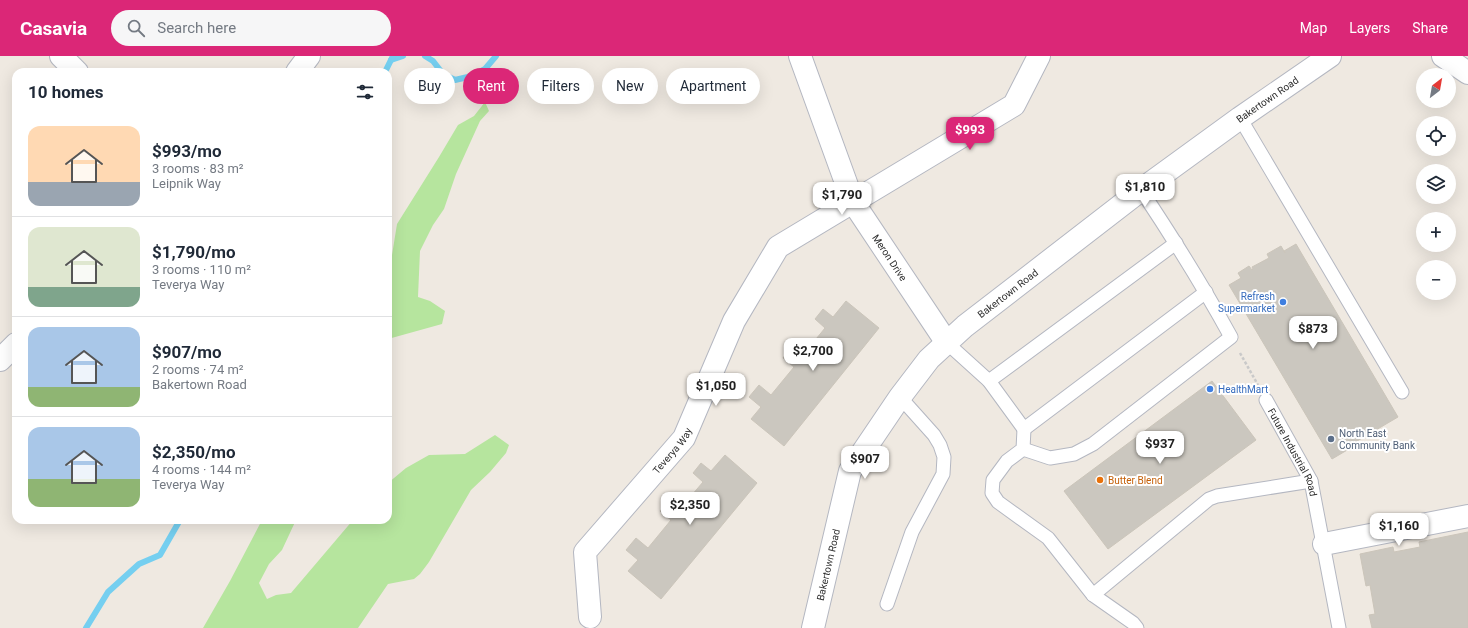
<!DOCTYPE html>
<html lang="en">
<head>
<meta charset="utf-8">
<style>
  :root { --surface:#fff; --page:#f6f6f7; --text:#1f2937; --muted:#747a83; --line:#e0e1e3; --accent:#db2777 }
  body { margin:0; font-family:Roboto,sans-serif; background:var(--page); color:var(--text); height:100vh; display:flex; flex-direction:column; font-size:15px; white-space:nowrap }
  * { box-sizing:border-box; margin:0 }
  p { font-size:13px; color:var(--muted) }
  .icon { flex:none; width:22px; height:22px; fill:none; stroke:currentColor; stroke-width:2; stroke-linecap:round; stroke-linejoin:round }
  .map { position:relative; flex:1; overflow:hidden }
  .drawer { position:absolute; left:12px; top:12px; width:380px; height:456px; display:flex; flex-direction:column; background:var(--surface); border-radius:12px; box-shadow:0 4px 16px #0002 }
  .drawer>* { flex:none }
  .hud { position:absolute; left:404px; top:12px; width:380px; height:36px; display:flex; gap:8px }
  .needle { width:26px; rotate:31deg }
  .tools { position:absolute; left:1416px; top:12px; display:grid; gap:8px }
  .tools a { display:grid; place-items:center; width:40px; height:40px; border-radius:50%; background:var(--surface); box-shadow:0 4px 16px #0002; font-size:20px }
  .price { position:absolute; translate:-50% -34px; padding:0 9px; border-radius:8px; background:#fff; color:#222; font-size:13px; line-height:26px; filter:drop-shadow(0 1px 2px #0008) }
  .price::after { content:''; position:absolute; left:50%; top:24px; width:12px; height:9px; margin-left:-6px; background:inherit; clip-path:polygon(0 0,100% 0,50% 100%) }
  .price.active { background:var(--accent); color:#fff }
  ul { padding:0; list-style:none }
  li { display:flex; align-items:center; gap:12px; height:100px; padding:0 16px }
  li+li { border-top:1px solid var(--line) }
  li span { display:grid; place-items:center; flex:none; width:112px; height:80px; border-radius:12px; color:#555 }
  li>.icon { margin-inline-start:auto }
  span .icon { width:48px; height:48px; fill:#fffc; stroke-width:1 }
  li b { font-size:17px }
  h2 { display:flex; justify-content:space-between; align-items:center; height:48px; padding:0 16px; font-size:17px }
  .pill { padding:0 14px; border-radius:18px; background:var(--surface); box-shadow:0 4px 16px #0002; font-size:14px; line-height:36px }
  .pill.active { background:var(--accent); color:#fff }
  header { display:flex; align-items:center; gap:24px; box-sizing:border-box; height:56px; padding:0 20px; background:var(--accent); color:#fff }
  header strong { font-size:19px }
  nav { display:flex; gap:22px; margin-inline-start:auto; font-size:14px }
  .search { width:280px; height:36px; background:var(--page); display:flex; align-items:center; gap:10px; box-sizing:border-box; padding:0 14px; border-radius:22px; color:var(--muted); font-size:15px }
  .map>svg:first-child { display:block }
</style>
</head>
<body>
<header>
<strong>Casavia</strong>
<div class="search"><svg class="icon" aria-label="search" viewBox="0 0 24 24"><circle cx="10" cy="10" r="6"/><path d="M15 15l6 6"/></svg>Search here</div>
<nav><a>Map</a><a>Layers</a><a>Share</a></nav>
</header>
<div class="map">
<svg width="1468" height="572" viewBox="0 0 1468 572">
  <rect width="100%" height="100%" fill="#efe9e1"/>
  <g fill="#b6e59e">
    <path d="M 485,46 L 489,55 L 480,65 L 456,118 L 444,153 L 433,169 L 420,195 L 418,241 L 430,245 L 445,255 L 442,268 L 388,283 L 388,207 L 392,199 L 397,168 L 439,101 L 458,69 L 474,60 Z"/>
    <path d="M 495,379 L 509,389 L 506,397 L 490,416 L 471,434 L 429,506 L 420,518 L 414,523 L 388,528 L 358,572 L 203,572 L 230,525 L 262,464 L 296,464 L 282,494 L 269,508 L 259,527 L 267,543 L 276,539 L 291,537 L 353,464 L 388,464 L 388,427 L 406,412 L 429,399 L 465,398 Z"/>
  </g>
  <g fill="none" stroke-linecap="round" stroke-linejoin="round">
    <g stroke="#75cff0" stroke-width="6">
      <path d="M 425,0 L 433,5 L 443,18 L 455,24 L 472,20 L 485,13 L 496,0"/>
      <path d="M 391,4 L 403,0"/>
      <path d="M 385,16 L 393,0"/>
      <path d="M 86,572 L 108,536 L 139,508 L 160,499 L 180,464"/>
    </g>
  </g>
  <g fill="#cbc7bf" stroke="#cbc5ba">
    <path d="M 1296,188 L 1398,361 L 1352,388 L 1354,390 L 1332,403 L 1229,229 L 1241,222 L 1238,217 L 1249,210 L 1252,214 L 1253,213 L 1252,211 L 1269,202 L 1267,198 L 1281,190 L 1285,197 L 1284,195 Z"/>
    <path d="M 846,245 L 879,272 L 784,390 L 751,363 L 761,351 L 749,341 L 759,329 L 771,339 L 794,311 L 783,302 L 792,290 L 803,299 L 825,272 L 815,263 L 823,253 L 833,261 Z"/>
    <path d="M 1212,325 L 1256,384 L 1108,493 L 1064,435 Z"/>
    <path d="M 725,399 L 757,427 L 661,543 L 628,515 L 638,504 L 626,494 L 636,482 L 648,492 L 671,464 L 660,455 L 670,444 L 680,453 L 703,426 L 693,417 L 701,407 L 711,415 Z"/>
    <path d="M 1468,476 L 1468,572 L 1372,572 L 1369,559 L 1375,558 L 1370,529 L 1366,530 L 1360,498 L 1393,491 L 1394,496 L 1420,491 L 1419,486 Z"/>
  </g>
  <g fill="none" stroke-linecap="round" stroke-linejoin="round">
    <defs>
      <g id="service">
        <path d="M 1240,62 L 1402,336"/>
        <path d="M 947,287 L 989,325 L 1024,373 L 1206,236"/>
        <path d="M 989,325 L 1176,187"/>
        <path id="s1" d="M 1266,344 L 1311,425 L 1339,572"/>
        <path d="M 1024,373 L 1023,393 L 1007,405 L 993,424 L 992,437 L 998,446 L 1048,482 L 1093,539 L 1133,567 L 1137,572"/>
        <path d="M 1023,393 L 1050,402 L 1074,398 L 1093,388 L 1231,281 C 1203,230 1173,182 1141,134"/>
        <path d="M 1093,539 L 1209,443 L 1217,440 L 1311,425"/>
        <path d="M 887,548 L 912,476 L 943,418 L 944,401 L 940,389 L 934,379 L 900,341"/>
      </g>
      <g id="minor">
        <path d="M 61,0 L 77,16"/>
        <path id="s2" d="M 800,0 L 853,146 L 947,287"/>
        <path d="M 1443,0 L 1468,17"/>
        <path d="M 297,16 L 309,0"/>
        <path d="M 0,304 L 16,288"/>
        <path d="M 1324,488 L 1468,460"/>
        <path id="s3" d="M 590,561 L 585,496 L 684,382 L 734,265 L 778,191 L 1014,49 L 1039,0"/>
      </g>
      <g id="tertiary">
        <path id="s4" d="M 813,572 L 850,415 L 900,341 L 929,303 L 965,270 L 1141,134 L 1240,62 L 1330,0"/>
      </g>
    </defs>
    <use href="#service" stroke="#b4b7c1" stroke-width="15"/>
    <use href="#minor" stroke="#b4b7c1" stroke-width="24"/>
    <use href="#tertiary" stroke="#b4b7c1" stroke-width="24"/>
    <path stroke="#c9c9c9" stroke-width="2.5" stroke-dasharray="3 2" stroke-linecap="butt" d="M 1240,297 L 1258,329"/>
    <use href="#service" stroke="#fff" stroke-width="13"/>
    <use href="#minor" stroke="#fff" stroke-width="22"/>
    <use href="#tertiary" stroke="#fff" stroke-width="22"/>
  </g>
  <g fill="#3f7fe0" stroke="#fff" stroke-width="1.5">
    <circle cx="1283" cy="246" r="4"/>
    <circle cx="1210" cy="333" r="4"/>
  </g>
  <circle fill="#5c6f8a" stroke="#fff" stroke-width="1.5" cx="1331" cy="383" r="4"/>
  <circle fill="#e8710a" stroke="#fff" stroke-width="1.5" cx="1100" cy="424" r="4"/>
  <g text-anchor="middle" stroke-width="4" stroke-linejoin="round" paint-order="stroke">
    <g font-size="10" fill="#2e2e2e" stroke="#fff">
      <text dy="4" stroke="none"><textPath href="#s4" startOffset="725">Bakertown Road</textPath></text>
      <text dy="4" stroke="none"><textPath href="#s2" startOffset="222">Meron Drive</textPath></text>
      <text dy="4" stroke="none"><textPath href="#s4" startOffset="401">Bakertown Road</textPath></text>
      <text dy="4" stroke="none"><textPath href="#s3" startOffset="199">Teverya Way</textPath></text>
      <text dy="4" stroke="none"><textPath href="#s1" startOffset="59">Future Industrial Road</textPath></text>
      <text dy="4" stroke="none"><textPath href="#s4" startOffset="65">Bakertown Road</textPath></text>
    </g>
    <g font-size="10" fill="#366cbe" stroke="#fff" text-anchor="end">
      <text x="1275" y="244">Refresh<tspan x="1275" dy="12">Supermarket</tspan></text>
      <text x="1218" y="337" text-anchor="start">HealthMart</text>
    </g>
    <g font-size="10" fill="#4e5e75" stroke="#fff" text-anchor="start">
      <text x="1339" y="381">North East<tspan x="1339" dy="12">Community Bank</tspan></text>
    </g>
    <g font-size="10" fill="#c56008" stroke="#fff" text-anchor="start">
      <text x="1108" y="428">Butter Blend</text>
    </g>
  </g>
</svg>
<div class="tools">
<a><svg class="needle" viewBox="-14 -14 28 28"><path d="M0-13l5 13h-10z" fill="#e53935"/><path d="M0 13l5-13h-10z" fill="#747a83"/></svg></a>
<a><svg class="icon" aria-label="locate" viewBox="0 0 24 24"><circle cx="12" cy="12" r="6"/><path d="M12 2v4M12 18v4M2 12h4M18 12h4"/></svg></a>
<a><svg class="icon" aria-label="layers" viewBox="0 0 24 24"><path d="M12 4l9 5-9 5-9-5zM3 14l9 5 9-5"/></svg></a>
<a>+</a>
<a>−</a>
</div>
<b class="price active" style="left:970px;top:95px">$993</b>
<b class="price" style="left:1145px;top:152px">$1,810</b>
<b class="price" style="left:842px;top:160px">$1,790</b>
<b class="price" style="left:1313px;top:294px">$873</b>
<b class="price" style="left:813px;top:316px">$2,700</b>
<b class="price" style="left:716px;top:351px">$1,050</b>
<b class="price" style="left:1160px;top:409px">$937</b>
<b class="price" style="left:865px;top:424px">$907</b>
<b class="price" style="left:690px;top:470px">$2,350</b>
<b class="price" style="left:1399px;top:491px">$1,160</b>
<div class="hud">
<a class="pill">Buy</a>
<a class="pill active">Rent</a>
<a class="pill">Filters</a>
<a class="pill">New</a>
<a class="pill">Apartment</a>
</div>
<section class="drawer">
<h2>10 homes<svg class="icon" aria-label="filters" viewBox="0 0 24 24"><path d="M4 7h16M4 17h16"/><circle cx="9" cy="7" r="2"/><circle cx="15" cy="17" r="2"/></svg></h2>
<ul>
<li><span style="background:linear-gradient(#ffd9b3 70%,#9aa5b1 0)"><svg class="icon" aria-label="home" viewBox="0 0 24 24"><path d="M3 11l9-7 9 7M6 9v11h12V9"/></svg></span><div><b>$993/mo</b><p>3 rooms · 83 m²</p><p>Leipnik Way</p></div></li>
<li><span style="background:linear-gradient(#dfe7d0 75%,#7fa58c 0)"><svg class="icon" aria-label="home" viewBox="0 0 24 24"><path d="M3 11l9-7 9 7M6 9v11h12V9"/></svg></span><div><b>$1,790/mo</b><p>3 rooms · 110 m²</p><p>Teverya Way</p></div></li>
<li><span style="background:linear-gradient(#a9c7e8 75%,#8fb573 0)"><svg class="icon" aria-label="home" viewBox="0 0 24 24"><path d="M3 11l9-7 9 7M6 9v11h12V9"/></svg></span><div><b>$907/mo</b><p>2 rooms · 74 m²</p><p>Bakertown Road</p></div></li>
<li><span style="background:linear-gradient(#a9c7e8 65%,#8fb573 0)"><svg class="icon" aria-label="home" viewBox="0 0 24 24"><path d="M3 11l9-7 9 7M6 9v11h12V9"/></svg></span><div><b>$2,350/mo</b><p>4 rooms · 144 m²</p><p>Teverya Way</p></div></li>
</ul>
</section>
</div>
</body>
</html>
